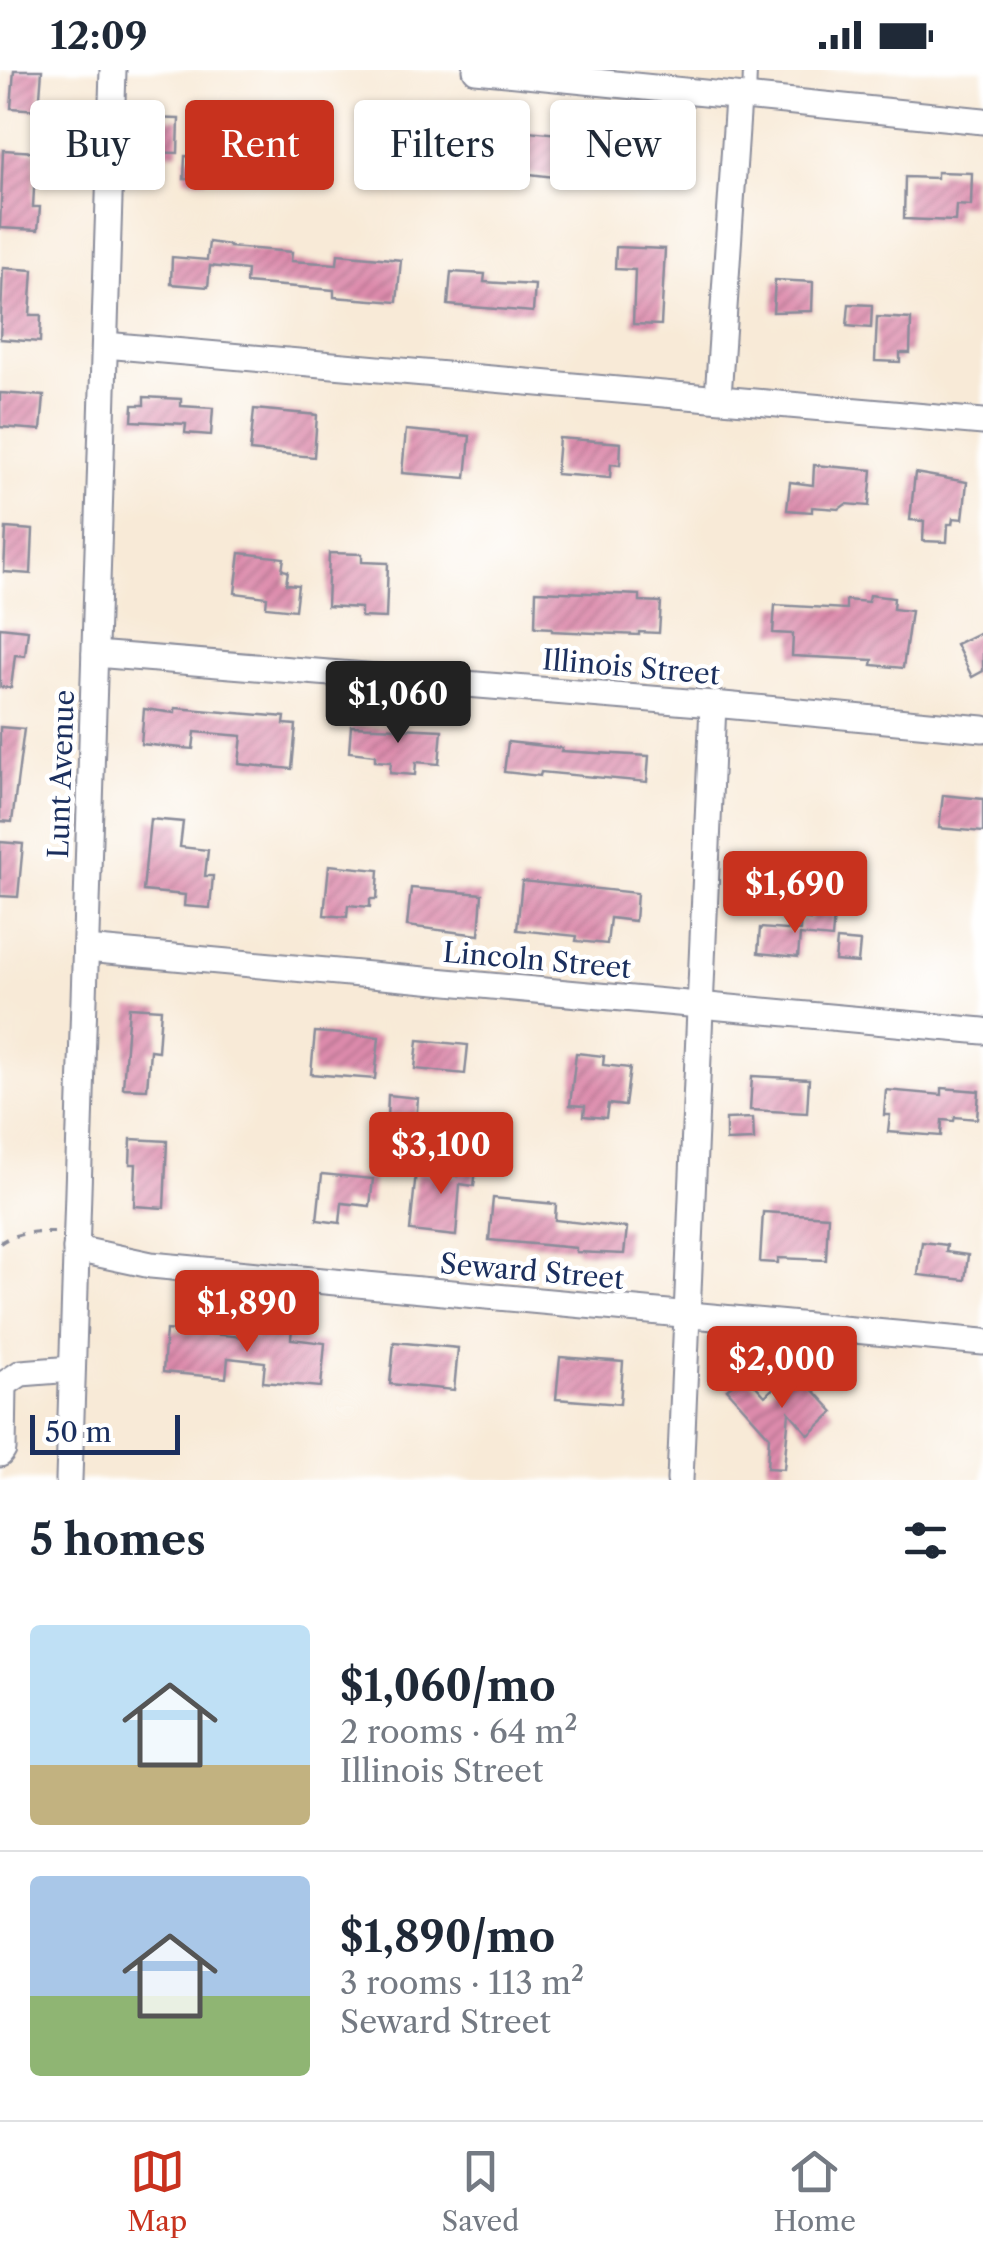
<!DOCTYPE html>
<html lang="en">
<head>
<meta charset="utf-8">
<style>
  :root { --surface:#fff; --page:#f2f2f3; --text:#1f2937; --muted:#747a83; --line:#e0e1e3; --accent:#c8321e }
  body { margin:0; font-family:"Libre Caslon Text",serif; background:var(--page); color:var(--text); height:100vh; display:flex; flex-direction:column; font-size:38px; white-space:nowrap }
  * { box-sizing:border-box; margin:0 }
  p { font-size:32px; color:var(--muted) }
  .icon { flex:none; width:55px; height:55px; fill:none; stroke:currentColor; stroke-width:2; stroke-linecap:round; stroke-linejoin:round }
  .map { position:relative; height:1410px; overflow:hidden }
  .drawer { display:flex; flex-direction:column; background:var(--surface); flex:1 }
  .drawer>* { flex:none }
  .top-card { position:absolute; left:30px; top:30px; width:925px; height:90px; display:flex; gap:20px }
  .scale { position:absolute; left:30px; bottom:25px; width:150px; box-sizing:border-box; padding-left:10px; border:5px solid #1b2f5e; border-top:0; font-size:28px; line-height:35px; white-space:nowrap; color:#1b2f5e; -webkit-text-stroke:8px #fff; paint-order:stroke }
  .price { position:absolute; translate:-50% -85px; padding:0 22px; border-radius:10px; background:var(--accent); color:#fff; font-size:32px; line-height:65px; filter:drop-shadow(0 2px 5px #0008) }
  .price::after { content:''; position:absolute; left:50%; top:60px; width:30px; height:22px; margin-left:-15px; background:inherit; clip-path:polygon(0 0,100% 0,50% 100%) }
  .price.selected { background:#222; color:#fff }
  ul { padding:0; list-style:none }
  li { display:flex; align-items:center; gap:30px; height:250px; padding:0 30px }
  li+li { border-top:2px solid var(--line) }
  li span { display:grid; place-items:center; flex:none; width:280px; height:200px; border-radius:10px; color:#555 }
  li>.icon { margin-inline-start:auto }
  span .icon { width:120px; height:120px; fill:#fffc; stroke-width:1 }
  li b { font-size:42px }
  h2 { display:flex; justify-content:space-between; align-items:center; height:120px; padding:0 30px; font-size:42px }
  .pill { padding:0 35px; border-radius:10px; background:var(--surface); box-shadow:0 2px 8px #0004; font-size:35px; line-height:90px }
  .pill.selected { background:var(--accent); color:#fff }
  .status { display:flex; justify-content:space-between; align-items:center; height:70px; padding:0 50px; background:var(--surface); direction:ltr }
  .status svg { height:28px; fill:currentColor }
  .tab-bar { display:flex; justify-content:space-around; align-items:center; height:140px; border-top:2px solid var(--line); background:var(--surface); font-size:28px; color:var(--muted) }
  .tab-bar a { display:grid; justify-items:center; gap:5px }
  .tab-bar .selected { color:var(--accent) }
  .map>svg:first-child { display:block }
</style>
</head>
<body>
<div class="status"><b>12:09</b><svg viewBox="0 0 49 12"><path d="M0 12V9h3v3zM5 12V6h3v6zM10 12V3h3v9zM15 12V0h3v12zM26 1h20v11H26zM47 4h2v5h-2z"/></svg></div>
<div class="map">
<svg width="983" height="1410" viewBox="0 0 983 1410">
  <defs>
    <pattern id="building-hatch" width="6" height="6" patternUnits="userSpaceOnUse" patternTransform="scale(2.5)"><rect width="6" height="6" fill="#dd8bac"/><path d="M-1 1l2-2M0 6l6-6M5 7l2-2" fill="none" stroke="#b2728f"/></pattern>
  </defs>
  <rect width="100%" height="100%" fill="#fff"/>
  <filter id="ink" filterUnits="userSpaceOnUse"><feTurbulence type="fractalNoise" baseFrequency=".01" numOctaves="2"/><feDisplacementMap in="SourceGraphic" scale="20" xChannelSelector="R" yChannelSelector="G"/><feConvolveMatrix kernelMatrix="1 2 1 2 8 2 1 2 1" color-interpolation-filters="sRGB"/></filter>
  <filter id="wash" filterUnits="userSpaceOnUse"><feTurbulence type="fractalNoise" baseFrequency=".0048" numOctaves="4" result="noise"/><feDisplacementMap in="SourceGraphic" scale="40" xChannelSelector="R" yChannelSelector="G"/><feGaussianBlur stdDeviation="2.25" result="paint"/><feColorMatrix in="noise" values="0 0 0 0 0 0 0 0 0 0 0 0 0 0 0 0 0 1.4 0 .05"/><feComposite in="paint" operator="in"/></filter>
  <g filter="url(#wash)">
    <rect width="100%" height="100%" fill="#f8ead7"/>
    <g id="blocks">
      <g fill="url(#building-hatch)">
        <path d="M 14,0 L 42,0 L 39,40 L 11,38 Z"/>
        <path d="M 147,48 L 179,49 L 178,83 L 145,82 Z"/>
        <path d="M 382,51 L 417,53 L 414,92 L 380,90 Z"/>
        <path d="M 449,52 L 471,53 L 470,61 L 528,67 L 528,61 L 592,67 L 591,71 L 673,79 L 669,121 L 489,99 L 488,106 L 469,104 L 469,97 L 449,95 Z"/>
        <path d="M 3,80 L 36,82 L 33,137 L 40,137 L 38,160 L 0,158 Z"/>
        <path d="M 185,86 L 207,87 L 206,110 L 184,109 Z"/>
        <path d="M 937,102 L 972,103 L 971,136 L 956,135 L 955,151 L 904,149 L 905,107 L 937,108 Z"/>
        <path d="M 209,172 L 229,175 L 229,177 L 292,182 L 291,191 L 337,194 L 338,184 L 401,190 L 397,232 L 334,227 L 334,220 L 246,213 L 247,200 L 210,196 L 208,217 L 171,214 L 172,187 L 207,190 Z"/>
        <path d="M 616,177 L 665,179 L 661,255 L 633,254 L 635,200 L 615,199 Z"/>
        <path d="M 3,198 L 33,200 L 30,245 L 41,245 L 40,272 L 0,269 Z"/>
        <path d="M 451,202 L 485,204 L 484,212 L 535,215 L 533,242 L 448,235 Z"/>
        <path d="M 775,210 L 813,212 L 812,241 L 773,242 Z"/>
        <path d="M 849,234 L 872,235 L 871,258 L 847,256 Z"/>
        <path d="M 877,247 L 911,249 L 910,283 L 900,283 L 900,292 L 875,291 Z"/>
        <path d="M 0,323 L 44,326 L 41,360 L 0,357 Z"/>
        <path d="M 144,327 L 181,329 L 181,336 L 213,338 L 211,365 L 185,363 L 186,354 L 132,351 L 133,335 L 144,335 Z"/>
        <path d="M 254,339 L 317,345 L 314,387 L 250,381 Z"/>
        <path d="M 406,360 L 470,366 L 466,408 L 402,403 Z"/>
        <path d="M 559,368 L 621,373 L 620,395 L 611,394 L 610,408 L 556,404 Z"/>
        <path d="M 814,395 L 872,400 L 869,436 L 846,434 L 839,439 L 812,437 L 812,442 L 787,440 L 790,412 L 813,415 Z"/>
        <path d="M 915,403 L 967,412 L 963,449 L 953,448 L 952,454 L 948,454 L 947,472 L 923,471 L 924,451 L 910,450 Z"/>
        <path d="M 6,458 L 33,460 L 31,504 L 4,502 Z"/>
        <path d="M 240,483 L 284,488 L 282,500 L 288,501 L 286,514 L 298,515 L 295,540 L 266,537 L 267,527 L 235,523 Z"/>
        <path d="M 329,483 L 362,484 L 362,492 L 388,493 L 386,548 L 361,547 L 361,538 L 327,536 Z"/>
        <path d="M 536,521 L 640,525 L 640,531 L 661,532 L 659,563 L 639,562 L 639,565 L 552,561 L 552,558 L 535,557 Z"/>
        <path d="M 869,525 L 894,528 L 893,539 L 911,541 L 903,598 L 872,595 L 873,590 L 792,586 L 793,564 L 773,563 L 775,535 L 846,539 L 846,530 L 868,532 Z"/>
        <path d="M 0,557 L 28,560 L 25,586 L 15,585 L 11,618 L 0,617 Z"/>
        <path d="M 983,561 L 983,601 L 972,607 L 956,574 Z"/>
        <path d="M 175,638 L 285,647 L 284,654 L 296,655 L 292,699 L 239,694 L 242,666 L 195,662 L 193,679 L 141,674 L 144,639 L 175,643 Z"/>
        <path d="M 351,656 L 442,660 L 439,694 L 416,692 L 415,705 L 390,703 L 391,692 L 375,691 L 375,685 L 349,682 Z"/>
        <path d="M 0,657 L 24,659 L 12,752 L 0,751 Z"/>
        <path d="M 508,672 L 562,678 L 561,681 L 649,686 L 647,712 L 541,702 L 540,706 L 504,702 Z"/>
        <path d="M 943,725 L 983,729 L 983,762 L 939,758 Z"/>
        <path d="M 150,749 L 183,752 L 180,777 L 208,780 L 205,806 L 213,806 L 210,838 L 184,836 L 185,825 L 143,821 Z"/>
        <path d="M 0,772 L 23,774 L 18,827 L 0,826 Z"/>
        <path d="M 329,795 L 379,800 L 377,829 L 370,829 L 370,837 L 348,835 L 347,847 L 324,845 Z"/>
        <path d="M 522,811 L 637,823 L 635,851 L 610,848 L 607,874 L 576,871 L 577,866 L 517,860 Z"/>
        <path d="M 411,818 L 482,824 L 479,865 L 407,856 Z"/>
        <path d="M 811,843 L 834,845 L 832,868 L 800,865 L 798,887 L 758,883 L 760,858 L 800,861 L 801,849 L 810,850 Z"/>
        <path d="M 837,870 L 860,872 L 858,893 L 835,891 Z"/>
        <path d="M 129,937 L 161,939 L 158,981 L 150,980 L 147,1019 L 123,1018 Z"/>
        <path d="M 315,962 L 379,967 L 375,1009 L 311,1004 Z"/>
        <path d="M 418,970 L 468,975 L 465,1004 L 415,999 Z"/>
        <path d="M 576,983 L 604,986 L 603,995 L 630,998 L 625,1036 L 608,1034 L 606,1048 L 584,1046 L 585,1036 L 570,1035 Z"/>
        <path d="M 752,1006 L 809,1009 L 807,1043 L 750,1040 Z"/>
        <path d="M 942,1018 L 979,1021 L 977,1049 L 955,1047 L 954,1051 L 942,1050 L 941,1066 L 888,1062 L 890,1045 L 884,1045 L 886,1020 L 942,1025 Z"/>
        <path d="M 388,1025 L 418,1028 L 416,1052 L 387,1050 Z"/>
        <path d="M 753,1048 L 754,1070 L 726,1071 L 726,1049 Z"/>
        <path d="M 131,1069 L 167,1071 L 164,1138 L 134,1136 L 136,1094 L 130,1094 Z"/>
        <path d="M 460,1080 L 478,1082 L 474,1116 L 460,1114 L 456,1166 L 410,1161 L 416,1102 L 457,1106 Z"/>
        <path d="M 322,1104 L 373,1109 L 370,1136 L 342,1133 L 340,1153 L 317,1150 Z"/>
        <path d="M 493,1128 L 556,1134 L 555,1150 L 627,1158 L 624,1184 L 576,1182 L 576,1178 L 489,1170 Z"/>
        <path d="M 763,1142 L 828,1146 L 826,1190 L 778,1188 L 778,1193 L 760,1192 Z"/>
        <path d="M 922,1172 L 947,1175 L 946,1182 L 968,1185 L 965,1210 L 918,1205 Z"/>
        <path d="M 257,1255 L 292,1258 L 291,1269 L 325,1273 L 321,1317 L 263,1312 L 265,1292 L 228,1288 L 226,1308 L 163,1302 L 166,1260 L 255,1268 Z"/>
        <path d="M 394,1272 L 458,1278 L 454,1320 L 390,1314 Z"/>
        <path d="M 560,1287 L 623,1292 L 620,1334 L 556,1329 Z"/>
        <path d="M 794,1299 L 834,1342 L 809,1365 L 789,1342 L 784,1399 L 767,1398 L 769,1366 L 727,1319 L 745,1304 L 765,1326 Z"/>
      </g>
    </g>
  </g>
  <g filter="url(#ink)">
    <use href="#blocks" fill-opacity="0" stroke="#8a8c9a" stroke-width="2.5"/>
    <g fill="none" stroke-linecap="round" stroke-linejoin="round">
      <defs>
        <path id="lane" d="M 749,30 L 750,0"/>
        <g id="street">
          <path d="M 476,0 L 983,51"/>
          <path d="M 105,275 L 983,352"/>
          <path d="M 718,327 L 738,29"/>
          <path d="M 95,584 L 713,634 L 983,659"/>
          <path d="M 86,879 L 983,961"/>
          <path d="M 76,1179 L 151,1195 L 983,1272"/>
          <path d="M 0,1317 L 21,1303 L 72,1299"/>
          <path d="M 0,1384 L 3,1380 L 4,1314"/>
          <path d="M 69,1410 L 113,0"/>
          <path d="M 680,1410 L 713,634"/>
        </g>
      </defs>
      <use href="#lane" stroke="#8a8c9a" stroke-width="16"/>
      <use href="#street" stroke="#8a8c9a" stroke-width="29"/>
      <path stroke="#8a8c9a" stroke-width="4" stroke-dasharray="8 8" stroke-linecap="butt" d="M 0,1173 C 16,1162 36,1162 55,1162"/>
      <use href="#lane" stroke="#fff" stroke-width="12"/>
      <use href="#street" stroke="#fff" stroke-width="25"/>
    </g>
  </g>
  <g text-anchor="middle" stroke-width="9" stroke-linejoin="round" paint-order="stroke">
    <g font-size="28" fill="#1b2f5e" stroke="#fff">
      <text transform="translate(631 597) rotate(5)" y="10">Illinois Street</text>
      <text transform="translate(61 704) rotate(-88)" y="10">Lunt Avenue</text>
      <text transform="translate(537 890) rotate(5)" y="10">Lincoln Street</text>
      <text transform="translate(532 1201) rotate(5)" y="10">Seward Street</text>
    </g>
  </g>
</svg>
<div class="scale">50 m</div>
<b class="price selected" style="left:398px;top:676px">$1,060</b>
<b class="price" style="left:795px;top:866px">$1,690</b>
<b class="price" style="left:441px;top:1127px">$3,100</b>
<b class="price" style="left:247px;top:1285px">$1,890</b>
<b class="price" style="left:782px;top:1341px">$2,000</b>
<div class="top-card">
<a class="pill">Buy</a>
<a class="pill selected">Rent</a>
<a class="pill">Filters</a>
<a class="pill">New</a>
</div>
</div>
<section class="drawer">
<h2>5 homes<svg class="icon" aria-label="filters" viewBox="0 0 24 24"><path d="M4 7h16M4 17h16"/><circle cx="9" cy="7" r="2"/><circle cx="15" cy="17" r="2"/></svg></h2>
<ul>
<li><span style="background:linear-gradient(#bfe0f5 70%,#c2b280 0)"><svg class="icon" aria-label="home" viewBox="0 0 24 24"><path d="M3 11l9-7 9 7M6 9v11h12V9"/></svg></span><div><b>$1,060/mo</b><p>2 rooms · 64 m²</p><p>Illinois Street</p></div></li>
<li><span style="background:linear-gradient(#a9c7e8 60%,#8fb573 0)"><svg class="icon" aria-label="home" viewBox="0 0 24 24"><path d="M3 11l9-7 9 7M6 9v11h12V9"/></svg></span><div><b>$1,890/mo</b><p>3 rooms · 113 m²</p><p>Seward Street</p></div></li>
</ul>
</section>
<nav class="tab-bar">
<a class="selected"><svg class="icon" aria-label="map" viewBox="0 0 24 24"><path d="M3 6l6-2 6 2 6-2v14l-6 2-6-2-6 2zM9 4v14M15 6v14"/></svg>Map</a>
<a><svg class="icon" aria-label="saved" viewBox="0 0 24 24"><path d="M7 4h10v16l-5-4-5 4z"/></svg>Saved</a>
<a><svg class="icon" aria-label="home" viewBox="0 0 24 24"><path d="M3 11l9-7 9 7M6 9v11h12V9"/></svg>Home</a>
</nav>
</body>
</html>
